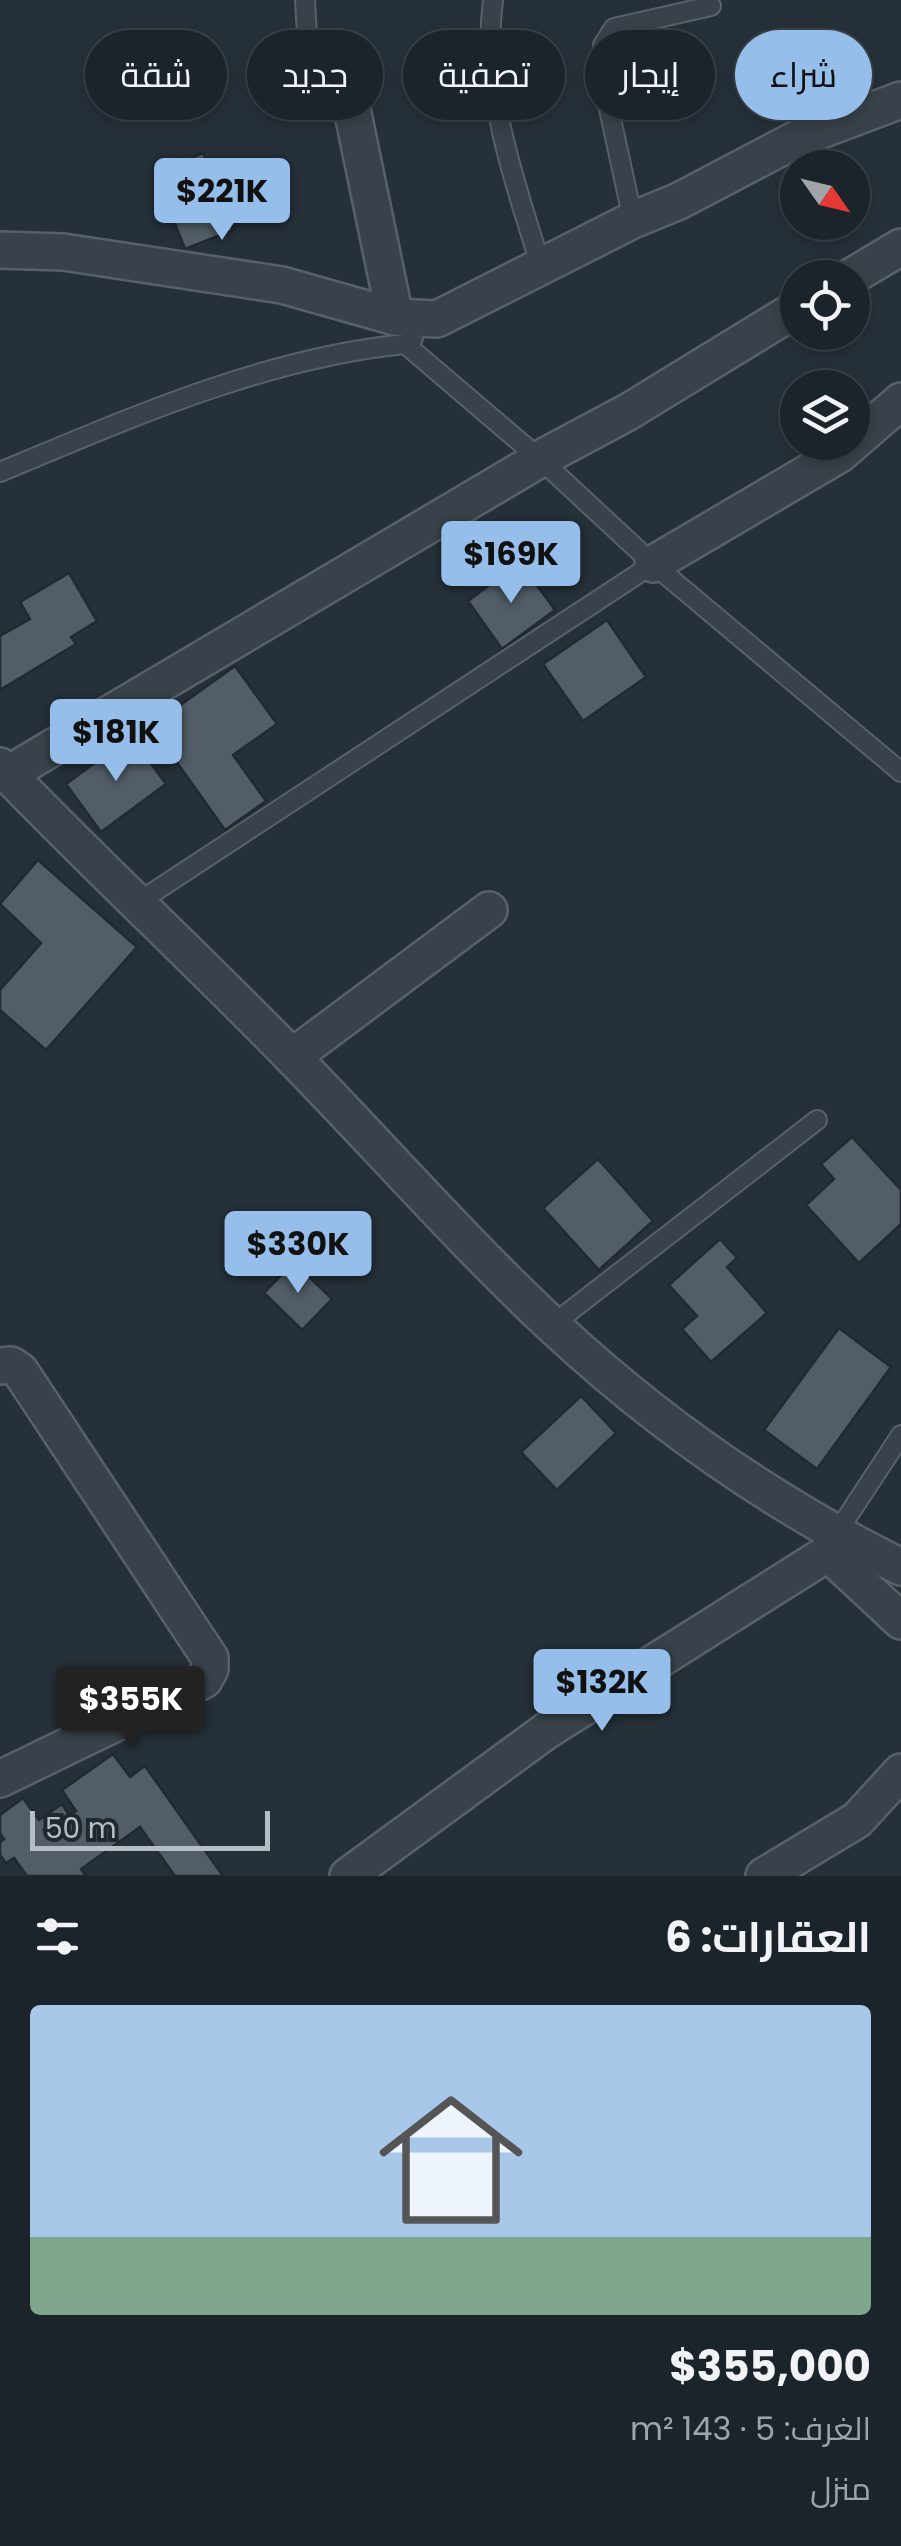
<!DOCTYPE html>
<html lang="ar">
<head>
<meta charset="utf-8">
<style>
  :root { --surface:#1c242b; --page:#252c33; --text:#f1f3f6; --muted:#a0a4a9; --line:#3a4147; --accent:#95bfea }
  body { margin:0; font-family:Poppins,Cairo,sans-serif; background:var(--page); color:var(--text); direction:rtl; height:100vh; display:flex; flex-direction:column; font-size:38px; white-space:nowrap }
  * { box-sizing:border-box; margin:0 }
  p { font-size:32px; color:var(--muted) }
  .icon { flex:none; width:55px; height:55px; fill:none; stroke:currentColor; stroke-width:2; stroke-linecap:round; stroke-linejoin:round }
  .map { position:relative; height:1876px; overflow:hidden; direction:ltr }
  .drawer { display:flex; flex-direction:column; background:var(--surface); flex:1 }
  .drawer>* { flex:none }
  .top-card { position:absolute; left:30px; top:30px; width:842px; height:90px; direction:rtl; display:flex; gap:20px }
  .needle { width:65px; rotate:124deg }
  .fabs { position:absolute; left:780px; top:150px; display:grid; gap:20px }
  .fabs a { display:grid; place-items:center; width:90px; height:90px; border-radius:50%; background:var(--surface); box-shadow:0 5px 15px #0003,0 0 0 2px var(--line); font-size:50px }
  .scale { position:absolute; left:30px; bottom:25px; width:240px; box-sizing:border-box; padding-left:10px; border:5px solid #b5bdc5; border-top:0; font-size:28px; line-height:35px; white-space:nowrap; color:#b5bdc5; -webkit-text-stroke:8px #1f272f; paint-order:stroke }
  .price { position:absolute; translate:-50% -85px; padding:0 22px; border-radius:10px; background:var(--accent); color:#111; font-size:32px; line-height:65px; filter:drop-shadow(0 2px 5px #0008) }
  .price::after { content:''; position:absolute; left:50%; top:60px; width:30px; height:22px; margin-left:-15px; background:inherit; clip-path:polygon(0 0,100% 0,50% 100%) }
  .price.active { background:#222; color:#fff }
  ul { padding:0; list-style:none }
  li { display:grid; align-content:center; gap:20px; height:530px; padding:0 30px }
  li+li { border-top:2px solid var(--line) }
  li span { display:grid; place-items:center; height:310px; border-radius:10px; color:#555 }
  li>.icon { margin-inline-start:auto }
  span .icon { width:180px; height:180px; fill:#fffc; stroke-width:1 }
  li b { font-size:42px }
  h2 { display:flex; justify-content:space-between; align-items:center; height:120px; padding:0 30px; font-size:42px }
  .chip { padding:0 35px; border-radius:45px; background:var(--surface); box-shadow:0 5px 15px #0003,0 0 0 2px var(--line); font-size:35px; line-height:90px }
  .chip.active { background:var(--accent); color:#111 }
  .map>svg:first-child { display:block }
</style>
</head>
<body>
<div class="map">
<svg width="901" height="1876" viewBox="0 0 901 1876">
  <rect width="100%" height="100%" fill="#263039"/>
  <g fill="#525d67" stroke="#212931" stroke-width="2.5">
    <path d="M 203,153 L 233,230 L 185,249 L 155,173 Z"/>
    <path d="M 520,562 L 555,610 L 502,649 L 468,601 Z"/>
    <path d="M 69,573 L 97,621 L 71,637 L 76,644 L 0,690 L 0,636 L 30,619 L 20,602 Z"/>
    <path d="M 607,620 L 646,677 L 583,721 L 543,664 Z"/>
    <path d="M 235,666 L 277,724 L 233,755 L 266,801 L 225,830 L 151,726 Z"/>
    <path d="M 131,736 L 166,784 L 101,832 L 66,784 Z"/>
    <path d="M 38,860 L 137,947 L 46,1050 L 0,1010 L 0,990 L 41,943 L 0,904 Z"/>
    <path d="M 852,1137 L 901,1190 L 901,1224 L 859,1263 L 806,1205 L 834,1179 L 821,1164 Z"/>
    <path d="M 598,1159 L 653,1221 L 599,1270 L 543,1208 Z"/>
    <path d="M 720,1239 L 737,1258 L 727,1267 L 767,1313 L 711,1362 L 682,1329 L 697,1316 L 669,1285 Z"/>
    <path d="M 294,1262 L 332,1299 L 302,1330 L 264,1293 Z"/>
    <path d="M 839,1328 L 891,1367 L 817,1469 L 764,1430 Z"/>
    <path d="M 581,1396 L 616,1433 L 557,1490 L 521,1452 Z"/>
    <path d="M 113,1754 L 130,1777 L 145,1766 L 223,1876 L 175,1876 L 140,1827 L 81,1869 L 86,1876 L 27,1876 L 14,1858 L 6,1863 L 0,1855 L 0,1842 L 4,1839 L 0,1833 L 0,1815 L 23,1798 L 39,1820 L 62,1804 L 69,1815 L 76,1811 L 62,1790 Z"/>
  </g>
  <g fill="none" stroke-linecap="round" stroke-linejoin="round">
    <defs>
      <g id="service">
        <path d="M 305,0 L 310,87"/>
        <path d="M 493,0 C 481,91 515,181 541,267"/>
        <path d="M 633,220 L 602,77 L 603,45 L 614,28 L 711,6"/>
        <path d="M 405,344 L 540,459 L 653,564 L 901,772"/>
        <path d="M 0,472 C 130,418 264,358 405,344 L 413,338"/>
        <path d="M 137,903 L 653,564"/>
        <path d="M 552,1325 L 817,1120"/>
        <path d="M 836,1534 L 901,1435"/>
      </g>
      <g id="minor">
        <path d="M 352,109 L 395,317"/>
        <path d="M 0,250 L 63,252 L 282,285 L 395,317 L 437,319 L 633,220 L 679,201 L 797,139 L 901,100"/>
        <path d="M 849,278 L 901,247"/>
        <path d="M 653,564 L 840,454 L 901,401"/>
        <path d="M 0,766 C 96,866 198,960 295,1060 C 381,1148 463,1242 553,1326 C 656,1422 775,1505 901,1567"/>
        <path d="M 8,774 L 540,459 L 628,412 L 798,308"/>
        <path d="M 292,1057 L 489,910"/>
        <path d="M 0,1366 L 11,1365 L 20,1371 L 210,1658 L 210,1669 L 204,1680 L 0,1779"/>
        <path d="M 836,1534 L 828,1553 L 901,1621"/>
        <path d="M 348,1876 L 546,1731 L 828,1553"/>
        <path d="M 764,1876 L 857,1820 L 901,1772"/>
      </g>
    </defs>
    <use href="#service" stroke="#586068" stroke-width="22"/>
    <use href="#minor" stroke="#586068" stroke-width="40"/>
    <use href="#service" stroke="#39424a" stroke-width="18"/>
    <use href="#minor" stroke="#39424a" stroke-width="35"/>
  </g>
</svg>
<div class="fabs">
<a><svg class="needle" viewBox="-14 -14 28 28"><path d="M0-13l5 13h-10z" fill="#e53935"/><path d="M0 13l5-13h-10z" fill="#a0a4a9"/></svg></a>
<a><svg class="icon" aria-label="locate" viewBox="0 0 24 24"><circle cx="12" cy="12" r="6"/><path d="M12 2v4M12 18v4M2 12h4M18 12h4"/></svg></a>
<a><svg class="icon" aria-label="layers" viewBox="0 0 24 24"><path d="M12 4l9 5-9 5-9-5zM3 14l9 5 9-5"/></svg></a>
</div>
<div class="scale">50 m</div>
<b class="price" style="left:222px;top:243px">$221K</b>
<b class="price" style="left:511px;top:606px">$169K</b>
<b class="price" style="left:116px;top:784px">$181K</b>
<b class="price" style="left:298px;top:1296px">$330K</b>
<b class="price" style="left:602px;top:1734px">$132K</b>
<b class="price active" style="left:131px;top:1751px">$355K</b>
<div class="top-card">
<a class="chip active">شراء</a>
<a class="chip">إيجار</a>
<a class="chip">تصفية</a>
<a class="chip">جديد</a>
<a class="chip">شقة</a>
</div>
</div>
<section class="drawer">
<h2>العقارات: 6<svg class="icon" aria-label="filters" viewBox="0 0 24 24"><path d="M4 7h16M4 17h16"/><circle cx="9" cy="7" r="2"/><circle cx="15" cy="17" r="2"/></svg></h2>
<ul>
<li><span style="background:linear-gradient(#a9c7e8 75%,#7fa58c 0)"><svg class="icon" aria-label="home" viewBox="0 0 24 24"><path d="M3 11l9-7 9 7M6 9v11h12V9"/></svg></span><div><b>$355,000</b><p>الغرف: 5 · 143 m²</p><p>منزل</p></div></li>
</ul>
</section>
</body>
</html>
